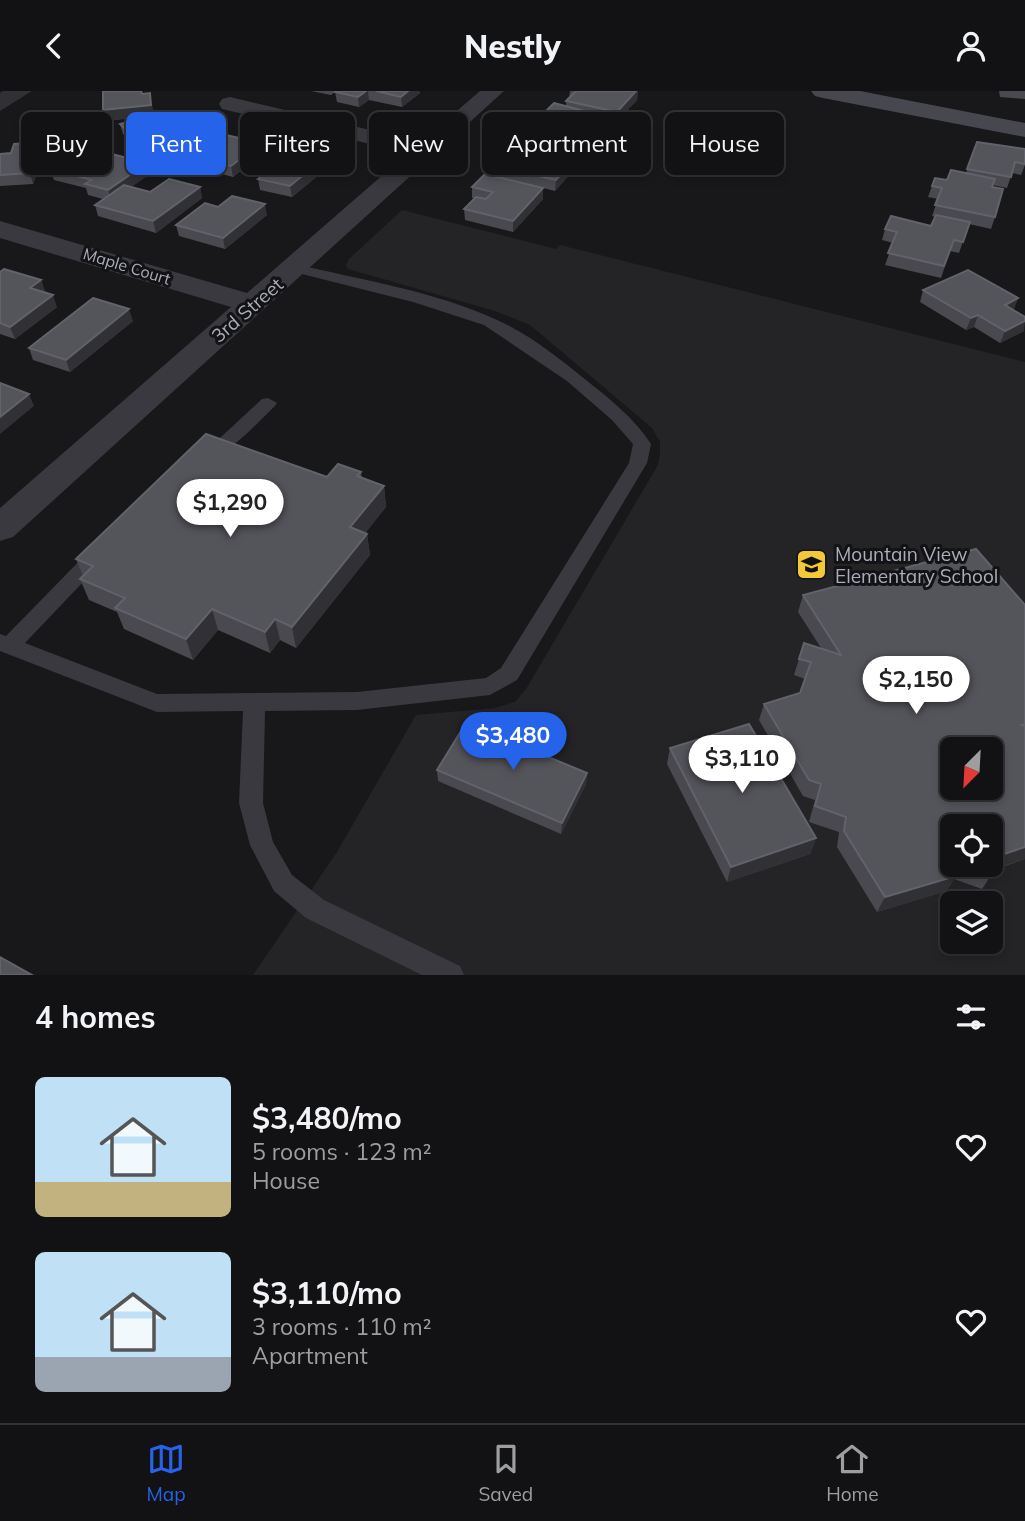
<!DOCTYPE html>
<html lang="en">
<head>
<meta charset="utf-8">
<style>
  :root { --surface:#121214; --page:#1f2022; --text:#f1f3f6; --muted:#9c9ea0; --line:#313234; --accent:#2563eb }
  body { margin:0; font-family:Mulish,sans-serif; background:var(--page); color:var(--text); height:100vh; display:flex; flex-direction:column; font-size:26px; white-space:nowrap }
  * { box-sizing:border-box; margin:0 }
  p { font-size:23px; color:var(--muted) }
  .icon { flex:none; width:38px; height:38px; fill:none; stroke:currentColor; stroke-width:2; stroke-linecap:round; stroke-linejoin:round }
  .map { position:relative; height:884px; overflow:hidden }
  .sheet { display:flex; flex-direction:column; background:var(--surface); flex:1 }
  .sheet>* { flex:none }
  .guide { position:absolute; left:21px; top:21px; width:984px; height:63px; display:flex; gap:14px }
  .needle { width:46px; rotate:204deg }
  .buttons { position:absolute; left:940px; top:646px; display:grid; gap:14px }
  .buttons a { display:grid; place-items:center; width:63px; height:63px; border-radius:10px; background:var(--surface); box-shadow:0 4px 10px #0003,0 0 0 2px var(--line); font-size:35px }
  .price { position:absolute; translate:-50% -60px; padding:0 16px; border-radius:24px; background:#fff; color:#222; font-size:23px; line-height:46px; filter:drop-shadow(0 2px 4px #0008) }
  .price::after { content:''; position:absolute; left:50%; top:42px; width:21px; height:16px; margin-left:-10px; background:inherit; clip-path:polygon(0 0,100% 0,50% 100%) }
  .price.active { background:var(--accent); color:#fff }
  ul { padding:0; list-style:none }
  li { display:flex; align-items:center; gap:21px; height:175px; padding:0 35px }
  li span { display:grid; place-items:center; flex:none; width:196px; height:140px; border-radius:10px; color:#555 }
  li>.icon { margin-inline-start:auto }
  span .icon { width:84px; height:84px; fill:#fffc; stroke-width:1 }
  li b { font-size:30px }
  h2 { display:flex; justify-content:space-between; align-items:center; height:84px; padding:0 35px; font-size:30px }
  .chip { padding:0 24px; border-radius:10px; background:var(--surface); box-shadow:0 4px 10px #0003,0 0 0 2px var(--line); font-size:24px; line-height:63px }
  .chip.active { background:var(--accent); color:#fff }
  header { display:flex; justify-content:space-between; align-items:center; height:91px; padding:0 35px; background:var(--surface); font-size:32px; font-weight:800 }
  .dock { display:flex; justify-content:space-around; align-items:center; height:98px; border-top:2px solid var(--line); background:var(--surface); font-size:19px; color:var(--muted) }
  .dock a { display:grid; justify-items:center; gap:4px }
  .dock .active { color:var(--accent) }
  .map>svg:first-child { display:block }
</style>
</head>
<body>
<header><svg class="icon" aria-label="back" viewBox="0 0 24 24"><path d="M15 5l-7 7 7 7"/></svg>Nestly<svg class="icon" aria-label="person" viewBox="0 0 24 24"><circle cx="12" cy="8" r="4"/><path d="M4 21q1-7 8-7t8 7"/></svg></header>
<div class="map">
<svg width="1025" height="884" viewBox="0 0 1025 884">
  <rect width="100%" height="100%" fill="#18181a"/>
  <path fill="#242427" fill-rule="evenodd" d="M 402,119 L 556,158 L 560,154 L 1025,271 L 1025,884 L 253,884 L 337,761 L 416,624 L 495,617 L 515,611 L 526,598 L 658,374 L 660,363 L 660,351 L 652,337 L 530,234 L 495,220 L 348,178 L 346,174 L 349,168 ZM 952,658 L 990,658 L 990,696 L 952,696 ZM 952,735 L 990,735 L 990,774 L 952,774 ZM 952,812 L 990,812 L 990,850 L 952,850 Z"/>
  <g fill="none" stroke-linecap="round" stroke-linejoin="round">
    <g fill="#39393f" fill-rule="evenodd">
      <path d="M 295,173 C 361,189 435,200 497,229 C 529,243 559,267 586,289 C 610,308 634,327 651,353 L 647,372 L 517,589 L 490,604 L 357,619 L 265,620 L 263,712 L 273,751 L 292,784 L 324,809 L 460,875 L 464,884 L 422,884 L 306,827 L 274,800 L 250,754 L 239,712 L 243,620 L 157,621 L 0,560 L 0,543 L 6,545 L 91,458 L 105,458 L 108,463 L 105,468 L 25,552 L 157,603 L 357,601 L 486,587 L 501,577 L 629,372 L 633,353 L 612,329 L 567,290 L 484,234 L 413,211 L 290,180 L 288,177 Z"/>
      <path d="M 268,307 L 277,312 L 274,316 C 258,331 221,374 198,367 L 195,363 L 221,346 L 262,308 Z"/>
    </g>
    <path fill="#39393f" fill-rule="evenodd" d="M 480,0 L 504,0 L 13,446 L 0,450 L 0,417 L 231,216 L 0,147 L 0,130 L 247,202 L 408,62 L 222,18 L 219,13 L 222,8 L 230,6 L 421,51 Z"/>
    <path fill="#47484f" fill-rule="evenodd" d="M 811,0 L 860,0 L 1025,32 L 1025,46 L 823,7 L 815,5 Z"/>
  </g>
  <g fill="#49494f" fill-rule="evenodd">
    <path d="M 103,0 L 142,0 L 143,3 L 152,13 L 153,24 L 177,37 L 179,48 L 177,49 L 261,52 L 263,63 L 233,86 L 188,74 L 187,68 L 173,65 L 171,57 L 144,65 L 123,43 L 120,33 L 150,25 L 106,30 L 103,19 Z"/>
    <path d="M 311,0 L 419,0 L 420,2 L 402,16 L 369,9 L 359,16 L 337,11 L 335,1 L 331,4 Z"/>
    <path d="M 570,0 L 638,0 L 637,9 L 616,31 L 603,28 L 602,35 L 579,62 L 589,75 L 582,83 L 572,81 L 555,100 L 543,97 L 543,108 L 513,141 L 465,129 L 464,118 L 475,108 L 472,107 L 472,96 L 495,86 L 495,75 L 525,67 L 537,55 L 535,54 L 535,43 L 553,35 L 543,33 L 543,23 L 566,15 L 566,10 L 569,7 Z"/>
    <path d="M 999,0 L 1025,0 L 1025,8 L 1000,6 Z"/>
    <path d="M 41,51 L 44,62 L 33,93 L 0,95 L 0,63 L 11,62 Z"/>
    <path d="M 977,51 L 1025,58 L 1025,74 L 1021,84 L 1012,82 L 1007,97 L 992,94 L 995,126 L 991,138 L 969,133 L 959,162 L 950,160 L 941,187 L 885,174 L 893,152 L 882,149 L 885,138 L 931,135 L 935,126 L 932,125 L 938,108 L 928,106 L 932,95 L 966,82 Z"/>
    <path d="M 338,68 L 292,106 L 260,99 L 258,88 Z"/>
    <path d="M 50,78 L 150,83 L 131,96 L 150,101 L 200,96 L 202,107 L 156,142 L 98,125 L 95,114 L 103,108 L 88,104 L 86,97 L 54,89 Z"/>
    <path d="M 218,116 L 267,124 L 225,158 L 179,145 L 176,134 Z"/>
    <path d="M 0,181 L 41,189 L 45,201 L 44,202 L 57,216 L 15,248 L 0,243 Z"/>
    <path d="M 923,199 L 1014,219 L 1024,240 L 1000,252 L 974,236 L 966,239 L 920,211 Z"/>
    <path d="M 133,230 L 70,281 L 33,269 L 29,257 Z"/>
    <path d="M 361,381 L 362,387 L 384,395 L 386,416 L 365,442 L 367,443 L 370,464 L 296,557 L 280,549 L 270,562 L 218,539 L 193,569 L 124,538 L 117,521 L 89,509 L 80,488 L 83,485 L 76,468 L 327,386 Z"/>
    <path d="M 976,458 L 1025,514 L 1025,768 L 994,779 L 992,783 L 982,798 L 954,788 L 946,800 L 877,821 L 837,756 L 839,741 L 809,731 L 815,709 L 803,705 L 759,629 L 764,613 L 800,602 L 805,588 L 794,584 L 804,552 L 821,557 L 798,521 L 803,504 ZM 952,658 L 990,658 L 990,696 L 952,696 ZM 952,735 L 990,735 L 990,774 L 952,774 Z"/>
    <path d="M 670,657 L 816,747 L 810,763 L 727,791 L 667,673 Z"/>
    <path d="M 437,679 L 587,682 L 586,693 L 561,743 L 438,690 Z"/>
  </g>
  <g fill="#313135">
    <path d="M 3,0 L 32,0 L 0,20 L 0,2 Z"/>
    <path d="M 366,0 L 368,0 L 369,9 L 359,16 L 358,6 Z"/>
    <path d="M 408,0 L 419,0 L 420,2 L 402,16 L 401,6 Z"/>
    <path d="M 636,0 L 638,0 L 637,9 L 616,31 L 617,21 Z"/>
    <path d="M 150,2 L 153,24 L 106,30 L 103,19 Z"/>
    <path d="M 603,25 L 602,35 L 578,63 L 578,52 Z"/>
    <path d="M 177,37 L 179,48 L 177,48 L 179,55 L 171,54 L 171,57 L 144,65 L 141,54 L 170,39 Z"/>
    <path d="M 41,51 L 44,62 L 33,93 L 30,82 Z"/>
    <path d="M 261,52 L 263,63 L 233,86 L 231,75 Z"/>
    <path d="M 336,57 L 338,68 L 292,106 L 290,95 Z"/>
    <path d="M 590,64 L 589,75 L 582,83 L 582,73 Z"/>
    <path d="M 573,70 L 572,81 L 555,100 L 556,89 Z"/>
    <path d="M 147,72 L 150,83 L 111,110 L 108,99 Z"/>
    <path d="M 200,96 L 202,107 L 156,142 L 153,130 Z"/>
    <path d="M 543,97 L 543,108 L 513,141 L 513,130 Z"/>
    <path d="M 265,113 L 267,124 L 225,158 L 223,147 Z"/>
    <path d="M 41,189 L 45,201 L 34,209 L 30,197 Z"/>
    <path d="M 53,204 L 57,216 L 15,248 L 10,236 Z"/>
    <path d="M 1018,207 L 1014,219 L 1005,214 Z"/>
    <path d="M 129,218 L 133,230 L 70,281 L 66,269 Z"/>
    <path d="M 978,224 L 974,236 L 966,239 L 971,227 Z"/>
    <path d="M 1025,230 L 1024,240 L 1000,252 L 1005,240 Z"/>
    <path d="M 29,303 L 34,315 L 0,343 L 0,326 Z"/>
    <path d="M 384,395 L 386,416 L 353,458 L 350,436 Z"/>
    <path d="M 367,443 L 370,464 L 296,557 L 292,536 Z"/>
    <path d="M 212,518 L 218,539 L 193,569 L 186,548 Z"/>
    <path d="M 275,528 L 280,549 L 270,562 L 265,541 Z"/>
    <path d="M 587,682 L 586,693 L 561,743 L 562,732 Z"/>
    <path d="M 816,747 L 810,763 L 727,791 L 731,776 Z"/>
    <path d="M 1025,756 L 1025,768 L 988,780 L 998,765 Z"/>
    <path d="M 956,785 L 946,800 L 877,821 L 885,806 Z"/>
  </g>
  <g fill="#54545b" stroke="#61626a" stroke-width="2" fill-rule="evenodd">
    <path d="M 103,0 L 141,0 L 142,3 L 150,2 L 151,14 L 103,19 Z"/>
    <path d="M 336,0 L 366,0 L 358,6 L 335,1 Z"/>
    <path d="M 376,0 L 408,0 L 401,6 Z"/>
    <path d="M 576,0 L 636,0 L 617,21 L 566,10 Z"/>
    <path d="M 554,12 L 603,25 L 578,52 L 535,43 L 545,34 L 553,36 L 561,26 L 543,23 Z"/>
    <path d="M 161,22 L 177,37 L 170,39 L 176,44 L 141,54 L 120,33 Z"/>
    <path d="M 195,37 L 261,52 L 231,75 L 186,63 L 192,59 L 171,54 Z"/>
    <path d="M 306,50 L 336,57 L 290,95 L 258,88 Z"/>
    <path d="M 41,51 L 30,82 L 0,84 L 0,63 L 11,62 L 14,53 Z"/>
    <path d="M 977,51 L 1025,58 L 1025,73 L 1015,71 L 1011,86 L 967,78 Z"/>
    <path d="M 539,53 L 590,64 L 582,73 L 573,70 L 556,89 L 495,75 L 507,63 L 525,67 Z"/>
    <path d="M 84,56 L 147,72 L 108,99 L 85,93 L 92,89 L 50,78 Z"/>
    <path d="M 951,79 L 995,88 L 992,96 L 1003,98 L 995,126 L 935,114 L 942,97 L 932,95 L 935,87 L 947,89 Z"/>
    <path d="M 485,83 L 543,97 L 513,130 L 464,118 L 476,106 L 486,108 L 493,101 L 472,96 Z"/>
    <path d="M 169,88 L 200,96 L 153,130 L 95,114 L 124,94 L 150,101 Z"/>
    <path d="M 232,105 L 265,113 L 223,147 L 176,134 L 205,112 L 218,116 Z"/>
    <path d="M 936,124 L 970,131 L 963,151 L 954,149 L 944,175 L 888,162 L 897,141 L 885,138 L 891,125 L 931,135 Z"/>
    <path d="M 4,178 L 41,189 L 30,197 L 53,204 L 10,236 L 0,232 L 0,181 Z"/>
    <path d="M 968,179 L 1018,207 L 1005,214 L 1025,226 L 1025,230 L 1005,240 L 978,224 L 971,227 L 923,199 Z"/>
    <path d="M 93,207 L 129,218 L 66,269 L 29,257 Z"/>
    <path d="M 0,292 L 29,303 L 0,326 Z"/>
    <path d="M 206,343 L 327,386 L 338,373 L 361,381 L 357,385 L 384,395 L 350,436 L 367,443 L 292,536 L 275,528 L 265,541 L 212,518 L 186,548 L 115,517 L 125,507 L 80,488 L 93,475 L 76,468 Z"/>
    <path d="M 976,458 L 1025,514 L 1025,633 L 1022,634 L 1025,635 L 1025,756 L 998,765 L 992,783 L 965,774 L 990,774 L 990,735 L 952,735 L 952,774 L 959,774 L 956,785 L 885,806 L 844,740 L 846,726 L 815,715 L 821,693 L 809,689 L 764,613 L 800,602 L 811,571 L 799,568 L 804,552 L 841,564 L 803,504 ZM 952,658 L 990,658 L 990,696 L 952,696 Z"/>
    <path d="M 466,632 L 587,682 L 562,732 L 437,679 Z"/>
    <path d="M 749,633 L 816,747 L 731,776 L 670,657 Z"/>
    <path d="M 0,866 L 32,884 L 0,884 Z"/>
  </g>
  <defs>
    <symbol id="school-square" viewBox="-11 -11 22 22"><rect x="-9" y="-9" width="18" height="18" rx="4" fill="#f2c938" stroke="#131315"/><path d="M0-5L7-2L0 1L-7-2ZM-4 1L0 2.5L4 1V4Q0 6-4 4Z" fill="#111"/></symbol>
  </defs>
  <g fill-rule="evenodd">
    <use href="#school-square" x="794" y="456" width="35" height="35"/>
  </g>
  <g text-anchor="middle" stroke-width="6" stroke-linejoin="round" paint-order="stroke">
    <g font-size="16" fill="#aaadba" stroke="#131315">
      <text transform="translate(127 175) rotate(17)" y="6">Maple Court</text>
    </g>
    <g font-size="19" fill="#aaadba" stroke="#131315">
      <text transform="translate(247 219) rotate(-41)" y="7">3rd Street</text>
    </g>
    <g font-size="19" fill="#aaadba" stroke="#131315" text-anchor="start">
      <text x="835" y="470">Mountain View<tspan x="835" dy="22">Elementary School</tspan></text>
    </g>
  </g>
</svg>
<div class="buttons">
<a><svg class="needle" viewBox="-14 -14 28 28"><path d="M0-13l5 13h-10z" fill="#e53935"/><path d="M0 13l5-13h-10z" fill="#9c9ea0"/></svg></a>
<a><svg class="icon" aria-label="locate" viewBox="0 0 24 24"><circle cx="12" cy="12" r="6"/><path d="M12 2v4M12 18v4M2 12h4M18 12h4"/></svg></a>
<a><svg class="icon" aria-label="layers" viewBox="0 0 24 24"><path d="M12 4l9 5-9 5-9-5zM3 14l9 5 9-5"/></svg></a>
</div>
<b class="price" style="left:230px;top:448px">$1,290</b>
<b class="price" style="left:916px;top:625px">$2,150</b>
<b class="price active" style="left:513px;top:681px">$3,480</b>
<b class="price" style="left:742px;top:704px">$3,110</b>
<div class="guide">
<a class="chip">Buy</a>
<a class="chip active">Rent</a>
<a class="chip">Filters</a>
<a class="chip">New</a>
<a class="chip">Apartment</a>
<a class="chip">House</a>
</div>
</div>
<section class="sheet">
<h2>4 homes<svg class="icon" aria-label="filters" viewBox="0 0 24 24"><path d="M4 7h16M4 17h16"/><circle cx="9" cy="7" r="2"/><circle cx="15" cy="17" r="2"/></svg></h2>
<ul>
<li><span style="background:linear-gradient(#bfe0f5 75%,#c2b280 0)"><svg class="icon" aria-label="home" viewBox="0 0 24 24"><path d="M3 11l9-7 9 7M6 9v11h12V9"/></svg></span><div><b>$3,480/mo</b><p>5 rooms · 123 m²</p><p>House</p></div><svg class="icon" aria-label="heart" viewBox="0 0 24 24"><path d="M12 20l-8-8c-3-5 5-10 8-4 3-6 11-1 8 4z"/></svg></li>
<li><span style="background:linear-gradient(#bfe0f5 75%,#9aa5b1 0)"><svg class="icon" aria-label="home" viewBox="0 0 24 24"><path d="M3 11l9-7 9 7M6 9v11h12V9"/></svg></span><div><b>$3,110/mo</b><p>3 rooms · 110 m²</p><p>Apartment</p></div><svg class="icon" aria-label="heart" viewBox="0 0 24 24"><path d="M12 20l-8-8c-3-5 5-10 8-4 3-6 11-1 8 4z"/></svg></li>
</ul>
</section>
<nav class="dock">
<a class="active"><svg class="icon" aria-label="map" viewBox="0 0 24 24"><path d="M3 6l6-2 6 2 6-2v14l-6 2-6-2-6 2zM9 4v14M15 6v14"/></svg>Map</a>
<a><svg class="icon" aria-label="saved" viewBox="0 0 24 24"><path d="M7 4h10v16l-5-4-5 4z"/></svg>Saved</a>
<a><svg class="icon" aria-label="home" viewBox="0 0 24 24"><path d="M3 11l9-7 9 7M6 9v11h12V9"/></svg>Home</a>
</nav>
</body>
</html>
